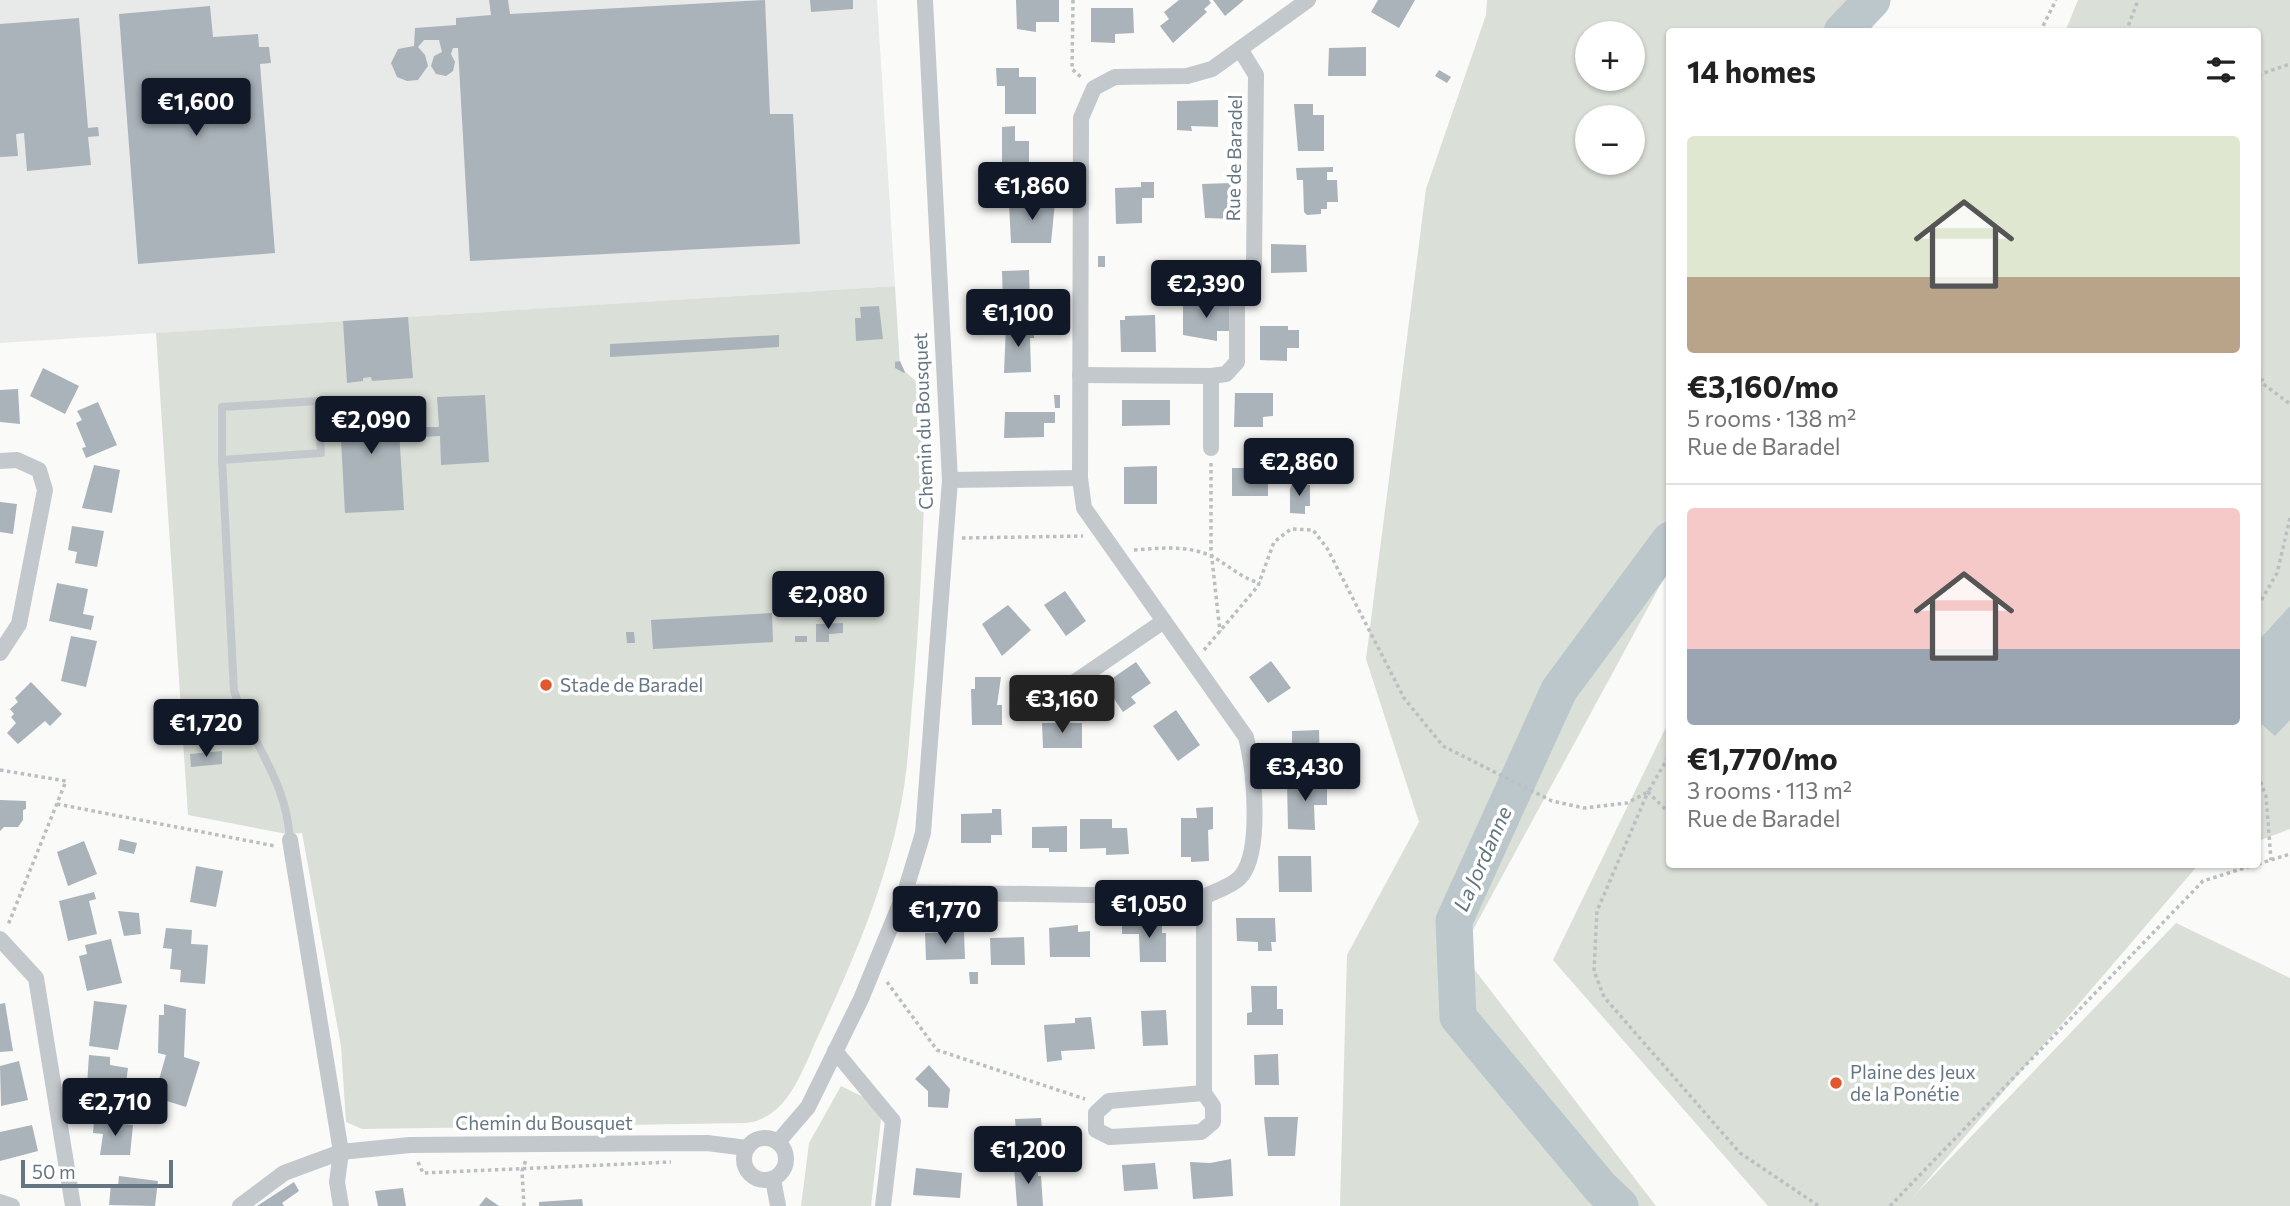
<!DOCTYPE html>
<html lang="en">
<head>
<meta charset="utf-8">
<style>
  :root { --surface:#fff; --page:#f2f2f2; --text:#222; --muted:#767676; --line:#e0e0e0; --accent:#111827 }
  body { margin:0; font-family:Commissioner,sans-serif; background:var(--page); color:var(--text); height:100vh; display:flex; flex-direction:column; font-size:26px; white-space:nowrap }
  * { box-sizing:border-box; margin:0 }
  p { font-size:23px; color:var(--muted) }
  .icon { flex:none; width:38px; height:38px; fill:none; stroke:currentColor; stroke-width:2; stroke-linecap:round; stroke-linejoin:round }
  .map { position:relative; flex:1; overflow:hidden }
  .details { position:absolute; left:1666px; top:28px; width:595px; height:840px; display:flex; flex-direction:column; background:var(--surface); border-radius:7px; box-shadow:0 2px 5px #0004 }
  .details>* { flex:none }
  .tools { position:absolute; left:1575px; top:21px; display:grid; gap:14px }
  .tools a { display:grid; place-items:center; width:70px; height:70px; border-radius:50%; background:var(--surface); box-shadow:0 2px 5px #0004; font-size:35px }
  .scale { position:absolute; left:21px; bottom:18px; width:152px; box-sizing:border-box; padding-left:7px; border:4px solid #657683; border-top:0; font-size:19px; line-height:24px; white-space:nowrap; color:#657683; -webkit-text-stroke:5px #fff; paint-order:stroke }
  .price { position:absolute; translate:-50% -60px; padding:0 16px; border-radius:7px; background:var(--accent); color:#fff; font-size:23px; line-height:46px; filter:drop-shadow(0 2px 4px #0008) }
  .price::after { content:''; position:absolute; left:50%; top:42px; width:21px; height:16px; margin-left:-10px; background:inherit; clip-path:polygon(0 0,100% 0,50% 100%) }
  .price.active { background:#222; color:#fff }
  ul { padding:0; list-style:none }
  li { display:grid; align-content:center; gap:14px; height:371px; padding:0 21px }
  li+li { border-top:2px solid var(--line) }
  li span { display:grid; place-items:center; height:217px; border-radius:7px; color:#555 }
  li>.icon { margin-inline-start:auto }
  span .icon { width:126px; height:126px; fill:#fffc; stroke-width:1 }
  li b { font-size:30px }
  h2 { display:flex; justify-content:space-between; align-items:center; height:84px; padding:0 21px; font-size:30px }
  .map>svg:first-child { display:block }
</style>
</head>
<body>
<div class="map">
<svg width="2290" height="1206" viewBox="0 0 2290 1206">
  <rect width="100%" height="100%" fill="#fafaf8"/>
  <path fill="#e8e9e9" d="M 0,0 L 877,0 L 895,286 L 0,343 Z"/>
  <g fill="#dadfd7" fill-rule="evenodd">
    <path d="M 1487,0 L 1865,0 L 1830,31 L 1670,32 L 1669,569 L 1461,952 L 1656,1206 L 1340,1206 L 1347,955 L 1419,822 L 1366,659 L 1426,189 L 1486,15 ZM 1587,33 L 1633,33 L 1633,79 L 1587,79 ZM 1587,117 L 1633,117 L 1633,163 L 1587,163 Z"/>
    <path d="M 2078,0 L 2290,0 L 2290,829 L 2258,841 L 2258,32 L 2065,32 Z"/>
    <path d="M 895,286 L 900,367 L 927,391 C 925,489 922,585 914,683 C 910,721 909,761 902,799 C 888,880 854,959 819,1034 C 803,1068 789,1118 746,1123 L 362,1129 L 346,1122 L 341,1046 L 302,833 L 287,834 L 188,815 L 156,333 Z"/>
    <path d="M 1669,721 L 1670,864 L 2198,865 L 1914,1196 L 2176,923 L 2290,978 L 2290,1206 L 1768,1206 L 1553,960 Z"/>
    <path d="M 841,1086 L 865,1098 L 881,1119 L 871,1206 L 801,1206 L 809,1143 Z"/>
  </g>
  <path fill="#bbc7cb" d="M 2290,606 L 2290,720 L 2275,736 L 2258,721 L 2258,641 Z"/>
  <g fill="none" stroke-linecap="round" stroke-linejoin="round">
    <g stroke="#bbc7cb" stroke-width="37">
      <path d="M 1842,32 L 1872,0"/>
      <path d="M 1620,1206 L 1601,1188 L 1458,1017 L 1454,921 L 1559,690 L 1670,540"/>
    </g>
  </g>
  <g fill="#aab3b9">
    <path d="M 489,0 L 508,0 L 510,14 L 765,0 L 770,114 L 793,114 L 800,244 L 470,261 L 458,48 L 453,48 L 451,54 L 455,62 L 453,71 L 446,76 L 436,74 L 431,66 L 434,56 L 442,52 L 439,40 L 424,40 L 418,47 L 425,55 L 428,66 L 418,80 L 407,81 L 397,77 L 391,63 L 398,49 L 414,46 L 415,28 L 456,25 L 456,18 L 491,15 Z"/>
    <path d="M 810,0 L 853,0 L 853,9 L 811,12 Z"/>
    <path d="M 1016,0 L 1059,0 L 1059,22 L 1036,22 L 1036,32 L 1017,29 Z"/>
    <path d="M 1179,0 L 1209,0 L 1211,3 L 1204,9 L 1207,12 L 1173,43 L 1160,26 L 1169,19 L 1164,12 Z"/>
    <path d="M 1213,0 L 1244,0 L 1225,16 Z"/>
    <path d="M 1378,0 L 1415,0 L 1399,28 L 1371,12 Z"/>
    <path d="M 210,6 L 213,37 L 258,34 L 259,47 L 269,47 L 271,63 L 260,64 L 275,253 L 138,264 L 119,14 Z"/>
    <path d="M 1091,8 L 1133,8 L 1134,33 L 1115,34 L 1115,43 L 1091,42 Z"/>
    <path d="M 79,18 L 88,128 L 98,127 L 99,136 L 88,137 L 91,165 L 27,171 L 24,133 L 16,134 L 18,156 L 0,157 L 0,24 Z"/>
    <path d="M 1366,47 L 1366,76 L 1328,76 L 1329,48 Z"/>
    <path d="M 996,68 L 1019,68 L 1019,77 L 1036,77 L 1036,114 L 1005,114 L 1005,86 L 997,86 Z"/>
    <path d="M 1439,70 L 1451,77 L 1447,83 L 1435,76 Z"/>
    <path d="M 1218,100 L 1218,127 L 1191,126 L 1192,131 L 1177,130 L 1177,101 Z"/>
    <path d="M 1294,104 L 1313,104 L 1313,115 L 1324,115 L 1324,151 L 1298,151 Z"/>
    <path d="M 1015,126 L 1015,141 L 1029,141 L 1029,176 L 1002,176 L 1002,127 Z"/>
    <path d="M 1333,167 L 1333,172 L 1327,172 L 1327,180 L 1337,180 L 1338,202 L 1327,202 L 1327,209 L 1321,209 L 1321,214 L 1307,215 L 1304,212 L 1303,180 L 1297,180 L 1296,168 Z"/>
    <path d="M 1141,182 L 1154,182 L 1154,198 L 1142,198 L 1142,223 L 1116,224 L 1115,188 L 1141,187 Z"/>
    <path d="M 1231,183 L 1234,219 L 1205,218 L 1202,184 Z"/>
    <path d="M 1055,202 L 1051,243 L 1011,243 L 1009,203 Z"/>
    <path d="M 1271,244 L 1306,245 L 1307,272 L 1271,273 Z"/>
    <rect x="1098" y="256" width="7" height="11"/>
    <path d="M 1029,270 L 1030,306 L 1003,306 L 1002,271 Z"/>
    <path d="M 1159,287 L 1172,287 L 1172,305 L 1160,306 Z"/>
    <path d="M 1217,299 L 1229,299 L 1229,331 L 1217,331 L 1217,341 L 1183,335 L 1183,304 L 1217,304 Z"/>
    <path d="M 879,306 L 883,339 L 856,341 L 855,318 L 861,318 L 860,307 Z"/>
    <path d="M 1155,315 L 1156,352 L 1121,352 L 1120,320 L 1125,320 L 1125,316 Z"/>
    <path d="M 408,317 L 413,378 L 372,381 L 371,377 L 363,378 L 363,381 L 347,383 L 343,321 Z"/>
    <path d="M 1006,325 L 1034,325 L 1034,338 L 1030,338 L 1031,372 L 1004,373 Z"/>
    <path d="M 1260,326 L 1288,326 L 1288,330 L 1299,330 L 1299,348 L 1287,348 L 1287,361 L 1260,360 Z"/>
    <path d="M 779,335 L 779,347 L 610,357 L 610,344 Z"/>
    <path d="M 900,361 L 905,372 L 904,373 L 895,368 L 895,362 Z"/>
    <path d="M 43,368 L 79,386 L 65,414 L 30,396 Z"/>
    <path d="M 18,389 L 20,424 L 0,422 L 0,390 Z"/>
    <path d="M 1235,393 L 1273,393 L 1273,416 L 1263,417 L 1263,427 L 1234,427 Z"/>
    <path d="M 485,395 L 489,462 L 441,465 L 440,436 L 423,437 L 423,427 L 439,427 L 437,397 Z"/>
    <path d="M 1054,395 L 1060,395 L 1060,408 L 1055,408 Z"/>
    <path d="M 397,399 L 404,510 L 345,513 L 339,403 Z"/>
    <path d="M 1122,400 L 1170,400 L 1170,425 L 1122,426 Z"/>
    <path d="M 98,402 L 117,445 L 86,458 L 82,448 L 86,447 L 76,423 L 82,420 L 77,411 Z"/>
    <path d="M 1005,412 L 1055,412 L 1055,423 L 1044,423 L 1044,437 L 1004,438 Z"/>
    <path d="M 94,465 L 120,470 L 112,513 L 82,508 Z"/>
    <path d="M 1157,466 L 1157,504 L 1124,504 L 1124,467 Z"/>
    <rect x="1232" y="468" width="36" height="28"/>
    <path d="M 1293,482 L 1310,485 L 1310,506 L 1305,506 L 1305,514 L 1290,513 L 1290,489 Z"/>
    <path d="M 0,502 L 17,504 L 13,534 L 0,532 Z"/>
    <path d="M 72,526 L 104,531 L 97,567 L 75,563 L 77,552 L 68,550 Z"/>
    <path d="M 57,583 L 88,589 L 83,614 L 94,616 L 91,630 L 49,621 Z"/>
    <path d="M 1065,591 L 1086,621 L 1066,636 L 1044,605 Z"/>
    <path d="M 1008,605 L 1031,630 L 1002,656 L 982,624 Z"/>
    <path d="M 772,613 L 773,642 L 653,649 L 651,620 Z"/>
    <path d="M 843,623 L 843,633 L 829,634 L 829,642 L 816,642 L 816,624 Z"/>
    <path d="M 626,632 L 634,632 L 635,643 L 627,643 Z"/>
    <path d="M 71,636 L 97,641 L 86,687 L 61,681 Z"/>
    <rect x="795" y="636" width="12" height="6"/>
    <path d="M 1271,661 L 1291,688 L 1268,703 L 1249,677 Z"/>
    <path d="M 1136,662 L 1151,683 L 1131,697 L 1136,703 L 1123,712 L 1104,684 Z"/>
    <path d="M 975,677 L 1001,677 L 997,705 L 1002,705 L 1002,725 L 972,725 L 971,689 L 975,689 Z"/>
    <path d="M 31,682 L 62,714 L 50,726 L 45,721 L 18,744 L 7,733 L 16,723 L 11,717 L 14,714 L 10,709 L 18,702 L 15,698 Z"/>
    <path d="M 1176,710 L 1200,745 L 1178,761 L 1153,726 Z"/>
    <path d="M 1042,723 L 1082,723 L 1082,748 L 1043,748 Z"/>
    <path d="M 1319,730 L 1320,768 L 1292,769 L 1292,731 Z"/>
    <path d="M 222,751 L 222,764 L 191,767 L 190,754 Z"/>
    <path d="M 1287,782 L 1327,782 L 1327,805 L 1314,805 L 1315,830 L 1288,829 Z"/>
    <path d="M 0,800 L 26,801 L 26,809 L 23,810 L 23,820 L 18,827 L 4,827 L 0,831 Z"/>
    <path d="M 1213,807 L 1213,829 L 1208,830 L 1209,861 L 1191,862 L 1191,857 L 1181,857 L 1181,818 L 1197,818 L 1196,808 Z"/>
    <path d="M 992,809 L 1001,809 L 1002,835 L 991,835 L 991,843 L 961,843 L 961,814 L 992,813 Z"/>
    <path d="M 1080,819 L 1112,819 L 1112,828 L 1127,828 L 1129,854 L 1106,855 L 1106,848 L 1080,849 Z"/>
    <path d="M 1067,826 L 1067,852 L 1049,852 L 1049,848 L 1032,848 L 1032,827 Z"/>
    <path d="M 120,839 L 137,843 L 134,854 L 118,850 Z"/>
    <path d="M 84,841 L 97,874 L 68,886 L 57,852 Z"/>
    <path d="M 1278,856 L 1311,856 L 1312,892 L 1279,892 Z"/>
    <path d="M 196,866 L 223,871 L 216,907 L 190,902 Z"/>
    <path d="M 94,892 L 96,899 L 89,901 L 97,934 L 68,941 L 59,901 Z"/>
    <path d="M 118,911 L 139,913 L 141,934 L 124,936 Z"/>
    <path d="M 1236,918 L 1275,918 L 1276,942 L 1271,942 L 1272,951 L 1258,951 L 1258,942 L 1237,941 Z"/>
    <path d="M 1122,922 L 1162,922 L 1162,933 L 1166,933 L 1166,962 L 1140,962 L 1139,934 L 1122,934 Z"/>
    <path d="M 1078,925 L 1078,932 L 1090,931 L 1090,957 L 1050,957 L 1049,928 Z"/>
    <path d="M 166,928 L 192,930 L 191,944 L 208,945 L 205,984 L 180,982 L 181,970 L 170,969 L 172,949 L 163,948 Z"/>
    <path d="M 964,932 L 965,959 L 926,960 L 925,933 Z"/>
    <path d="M 1024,937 L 1025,965 L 991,965 L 990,938 Z"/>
    <path d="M 111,939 L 122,983 L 87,991 L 79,956 L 87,954 L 85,945 Z"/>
    <path d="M 969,972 L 978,972 L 978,984 L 970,984 Z"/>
    <path d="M 1251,986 L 1277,986 L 1277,1009 L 1283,1009 L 1283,1025 L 1247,1025 L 1247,1013 L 1252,1012 Z"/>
    <path d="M 94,1001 L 127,1005 L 118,1050 L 89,1046 Z"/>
    <path d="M 5,1003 L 13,1051 L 0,1052 L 0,1004 Z"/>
    <path d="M 164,1004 L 186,1009 L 184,1057 L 200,1062 L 186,1107 L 154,1097 L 166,1055 L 158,1053 L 159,1015 L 164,1015 Z"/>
    <path d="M 1166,1010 L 1168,1045 L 1143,1046 L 1141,1011 Z"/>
    <path d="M 1091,1017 L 1095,1049 L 1061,1051 L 1062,1060 L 1047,1062 L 1044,1025 L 1075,1023 L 1075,1018 Z"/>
    <path d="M 1278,1054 L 1279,1085 L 1255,1085 L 1254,1055 Z"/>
    <path d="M 89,1055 L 110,1057 L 110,1065 L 128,1068 L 123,1105 L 86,1100 Z"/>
    <path d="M 19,1061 L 28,1100 L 1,1106 L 0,1066 Z"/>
    <path d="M 929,1065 L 950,1089 L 948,1108 L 928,1107 L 928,1091 L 915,1079 Z"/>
    <path d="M 1264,1117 L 1298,1117 L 1295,1156 L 1268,1156 Z"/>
    <path d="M 1041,1118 L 1044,1152 L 1018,1154 L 1015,1119 Z"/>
    <path d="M 94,1121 L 133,1125 L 130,1155 L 100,1155 L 103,1134 L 93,1133 Z"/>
    <path d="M 32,1125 L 38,1151 L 0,1161 L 0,1132 Z"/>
    <path d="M 1231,1159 L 1233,1196 L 1193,1199 L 1190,1162 L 1210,1163 Z"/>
    <path d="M 1155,1163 L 1158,1189 L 1124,1191 L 1122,1165 Z"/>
    <path d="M 1037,1164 L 1038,1176 L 1041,1176 L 1043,1206 L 1017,1206 L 1014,1166 Z"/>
    <path d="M 916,1168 L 962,1173 L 960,1198 L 913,1195 Z"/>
    <path d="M 119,1176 L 158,1181 L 155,1206 L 109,1205 L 111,1184 L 118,1186 Z"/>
    <path d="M 294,1182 L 299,1191 L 282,1203 L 284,1206 L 257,1206 Z"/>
    <path d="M 403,1188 L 406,1206 L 378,1206 L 375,1191 Z"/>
    <path d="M 486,1197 L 499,1206 L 479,1206 Z"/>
    <path d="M 582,1199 L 583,1206 L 539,1206 L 539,1202 Z"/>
  </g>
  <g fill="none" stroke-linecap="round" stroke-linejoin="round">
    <g stroke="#bbbfc2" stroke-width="3.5" stroke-dasharray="3.5 3.5" stroke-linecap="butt">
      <path d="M 1073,0 L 1072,69 L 1082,78"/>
      <path d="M 2040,32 L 2056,0"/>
      <path d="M 2126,32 L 2138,0"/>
      <path d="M 2258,75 L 2290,64"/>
      <path d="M 2258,373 L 2263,381"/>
      <path d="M 2258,380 L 2290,404"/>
      <path d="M 1211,463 L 1211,550 L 1220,632"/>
      <path d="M 962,538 L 1083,536"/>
      <path d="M 1134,550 C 1161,548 1187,545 1211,556 C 1229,565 1240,578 1260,583"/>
      <path d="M 2258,606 L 2277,573 L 2290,518"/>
      <path d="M 1204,650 L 1258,586 L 1274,542 L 1291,529 L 1313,530 L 1327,548 L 1404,698 L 1443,746 L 1552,801 L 1584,808 L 1627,803 L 1648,792 L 1670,754"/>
      <path d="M 0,770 L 66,781 L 8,925"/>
      <path d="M 2258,775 L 2266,796 L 2271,860"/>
      <path d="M 57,804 L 275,846"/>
      <path d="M 1670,814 L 1648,792 L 1597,911 L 1594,971 L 1604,997 L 1740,1153 L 1819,1206"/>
      <path d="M 2258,864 L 2290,854"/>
      <path d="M 887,982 L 937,1050 L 1085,1099"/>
      <path d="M 418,1162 L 423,1173 L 671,1162"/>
      <path d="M 524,1206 L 522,1171 L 526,1160"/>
      <path d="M 1890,1206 L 2203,881 L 2257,864"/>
    </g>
    <path stroke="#c3c8cc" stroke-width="8" d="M 222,460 L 222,407 L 318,401 L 321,453 L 222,460 L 234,691 C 253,747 286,778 290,840"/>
    <g stroke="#c3c8cc" stroke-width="16">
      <path d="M 1080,375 L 1211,376 L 1226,374 L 1237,362 L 1237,301 L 1254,267 L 1256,75 L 1240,49"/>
      <path d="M 1211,376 L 1211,448"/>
      <path d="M 0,461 L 17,460 L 39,470 L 45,490 L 19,624 L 0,653"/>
      <path d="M 950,480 L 1080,478"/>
      <path d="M 1060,692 L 1164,621"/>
      <path d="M 290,840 L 341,1152 L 337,1182 L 341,1206"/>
      <path d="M 905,892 L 1204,897 C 1215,891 1235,885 1242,875 C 1262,849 1254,768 1246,737 L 1084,508 L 1080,478 L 1081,118 L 1094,88 L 1115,77 L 1187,76 L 1212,69 L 1308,0"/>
      <path d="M 1204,897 L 1204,1093 L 1213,1106 L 1213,1122 L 1201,1132 L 1110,1137 L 1096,1130 L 1096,1113 L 1109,1101 L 1204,1093"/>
      <path d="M 0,939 L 36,978 L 73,1206"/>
      <path d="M 835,1051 L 893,1121 L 883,1206"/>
      <circle cx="765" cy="1159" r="21"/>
      <path d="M 778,1142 L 808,1107 L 861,999 L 905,892 L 923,833 L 950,480 L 925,0"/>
      <path d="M 773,1179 L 778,1206"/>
      <path d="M 0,1202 L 12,1206"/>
      <path d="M 240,1206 L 284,1173 L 341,1152 L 410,1145 L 707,1143 L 747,1148"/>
    </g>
  </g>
  <g fill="#e4572e" stroke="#fff" stroke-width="2.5">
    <circle cx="546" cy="685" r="7"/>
    <circle cx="1836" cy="1083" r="7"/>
  </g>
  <g text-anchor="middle" stroke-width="7" stroke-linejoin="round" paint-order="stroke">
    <g font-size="19" fill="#657683" stroke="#fff">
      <text transform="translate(1234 158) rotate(-89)" y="7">Rue de Baradel</text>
      <text transform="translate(923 421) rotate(-92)" y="7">Chemin du Bousquet</text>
      <text x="544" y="1130">Chemin du Bousquet</text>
    </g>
    <g font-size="19" fill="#657683" stroke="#fff" text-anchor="start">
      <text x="560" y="692">Stade de Baradel</text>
      <text x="1850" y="1079">Plaine des Jeux<tspan x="1850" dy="22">de la Ponétie</tspan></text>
    </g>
    <g font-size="21" font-style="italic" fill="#60757c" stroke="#fff">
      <text transform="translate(1483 859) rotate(-66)" y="7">La Jordanne</text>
    </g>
  </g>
</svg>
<div class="tools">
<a>+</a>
<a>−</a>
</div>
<div class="scale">50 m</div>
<b class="price" style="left:196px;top:138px">€1,600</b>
<b class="price" style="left:1032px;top:222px">€1,860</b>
<b class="price" style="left:1206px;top:320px">€2,390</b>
<b class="price" style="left:1018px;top:349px">€1,100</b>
<b class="price" style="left:371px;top:456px">€2,090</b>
<b class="price" style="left:1299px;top:498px">€2,860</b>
<b class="price" style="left:828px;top:631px">€2,080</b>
<b class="price active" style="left:1062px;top:735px">€3,160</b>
<b class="price" style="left:206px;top:759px">€1,720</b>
<b class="price" style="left:1305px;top:803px">€3,430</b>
<b class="price" style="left:1149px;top:940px">€1,050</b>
<b class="price" style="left:945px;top:946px">€1,770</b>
<b class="price" style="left:115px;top:1138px">€2,710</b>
<b class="price" style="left:1028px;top:1186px">€1,200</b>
<section class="details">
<h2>14 homes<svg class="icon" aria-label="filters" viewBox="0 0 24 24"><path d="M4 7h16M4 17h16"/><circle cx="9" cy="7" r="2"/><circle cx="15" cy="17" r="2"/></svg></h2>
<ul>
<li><span style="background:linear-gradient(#dfe7d0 65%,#b9a48a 0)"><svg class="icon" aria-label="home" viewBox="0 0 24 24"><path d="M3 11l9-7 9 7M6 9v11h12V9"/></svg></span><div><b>€3,160/mo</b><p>5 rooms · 138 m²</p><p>Rue de Baradel</p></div></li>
<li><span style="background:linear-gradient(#f6c9c9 65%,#9aa5b1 0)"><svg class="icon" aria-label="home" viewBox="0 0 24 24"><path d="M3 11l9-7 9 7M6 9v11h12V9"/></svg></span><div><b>€1,770/mo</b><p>3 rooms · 113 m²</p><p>Rue de Baradel</p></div></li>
</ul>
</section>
</div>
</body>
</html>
